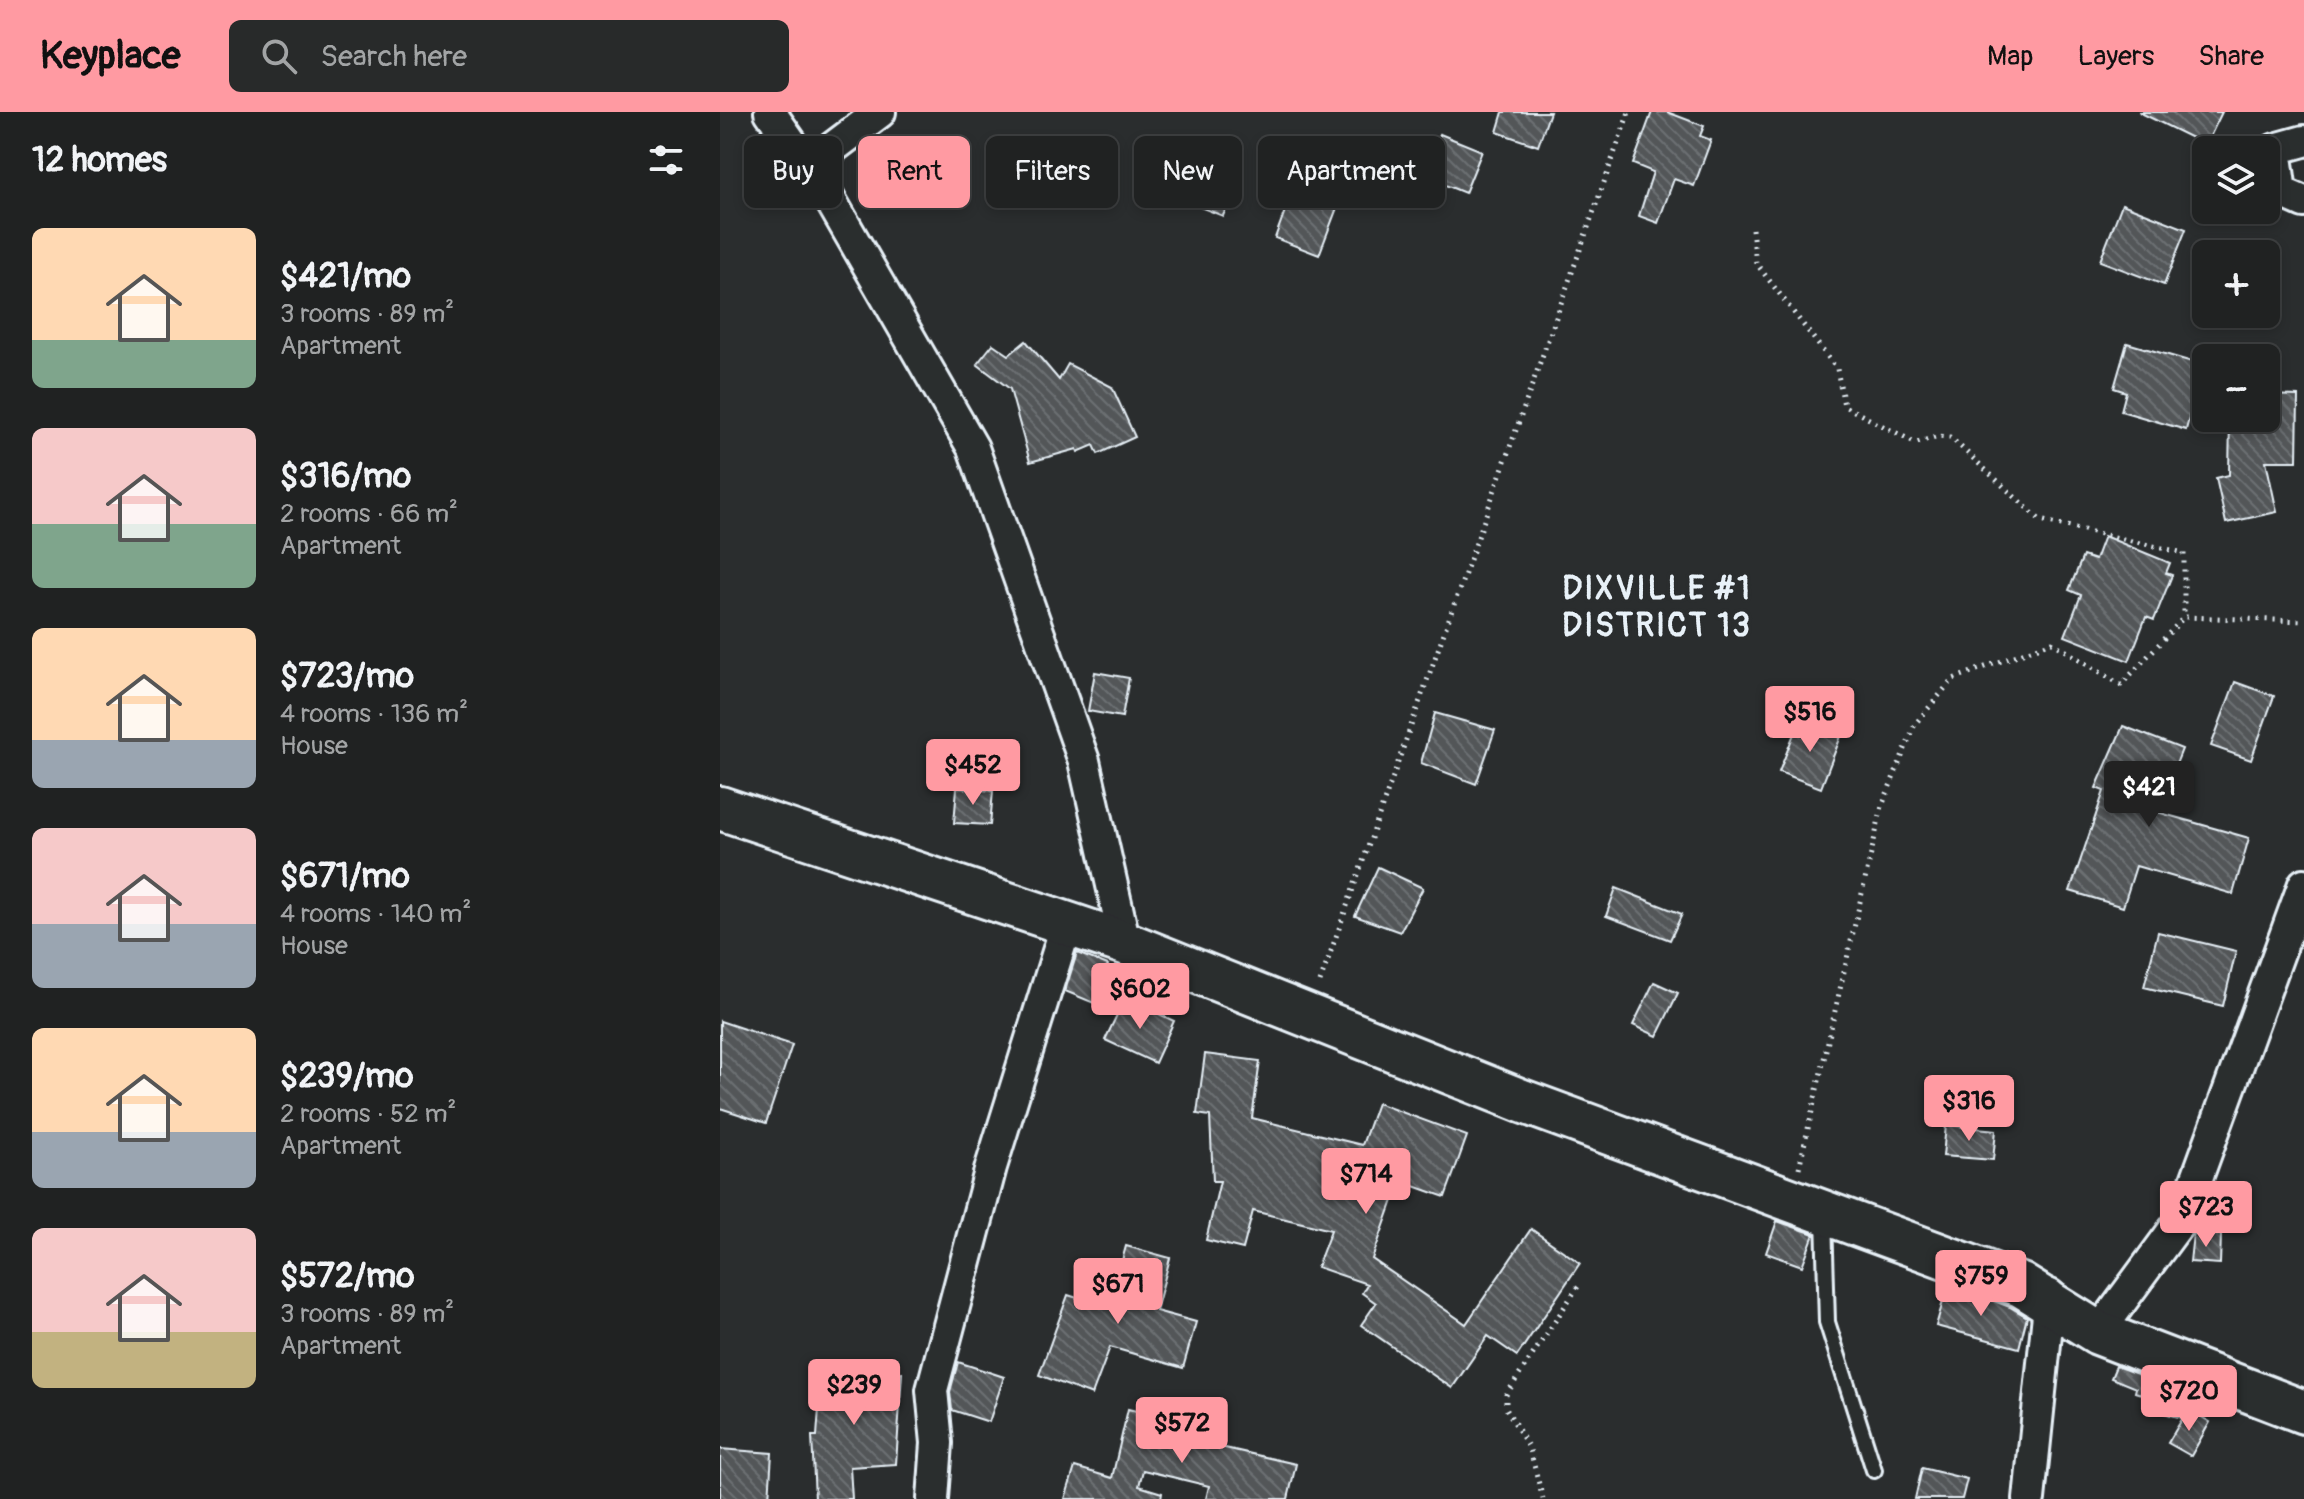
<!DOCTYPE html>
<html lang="en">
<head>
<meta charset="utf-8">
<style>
  :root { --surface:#202222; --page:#282a2a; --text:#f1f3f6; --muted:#a2a4a5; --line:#3d3f40; --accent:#ff9aa2 }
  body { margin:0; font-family:Pangolin,sans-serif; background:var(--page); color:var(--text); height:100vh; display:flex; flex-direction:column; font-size:30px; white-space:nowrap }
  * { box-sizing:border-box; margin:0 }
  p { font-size:26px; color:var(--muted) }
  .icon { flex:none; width:44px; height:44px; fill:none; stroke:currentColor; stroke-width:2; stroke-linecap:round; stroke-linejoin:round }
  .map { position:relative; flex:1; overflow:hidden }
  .panel { display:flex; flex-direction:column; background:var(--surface); width:720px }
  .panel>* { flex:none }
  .top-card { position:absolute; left:24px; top:24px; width:760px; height:72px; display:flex; gap:16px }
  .buttons { position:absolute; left:1472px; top:24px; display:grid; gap:16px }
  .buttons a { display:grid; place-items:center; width:88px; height:88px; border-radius:12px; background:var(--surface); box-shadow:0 4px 12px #0003,0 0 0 2px var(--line); font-size:40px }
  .price { position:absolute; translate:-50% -68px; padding:0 18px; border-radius:8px; background:var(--accent); color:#111; font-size:26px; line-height:52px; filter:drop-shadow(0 2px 4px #0008) }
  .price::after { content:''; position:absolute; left:50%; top:48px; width:24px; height:18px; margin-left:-12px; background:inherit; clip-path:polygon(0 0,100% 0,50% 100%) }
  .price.active { background:#222; color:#fff }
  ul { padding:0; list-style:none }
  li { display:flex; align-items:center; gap:24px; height:200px; padding:0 32px }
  li span { display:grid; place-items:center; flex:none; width:224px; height:160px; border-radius:12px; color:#555 }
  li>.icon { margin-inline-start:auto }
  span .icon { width:96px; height:96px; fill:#fffc; stroke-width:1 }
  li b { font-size:34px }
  h2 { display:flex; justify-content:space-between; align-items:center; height:96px; padding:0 32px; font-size:34px }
  .tag { padding:0 28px; border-radius:12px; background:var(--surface); box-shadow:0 4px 12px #0003,0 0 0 2px var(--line); font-size:28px; line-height:72px }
  .tag.active { background:var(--accent); color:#111 }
  header { display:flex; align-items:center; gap:48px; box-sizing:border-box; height:112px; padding:0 40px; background:var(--accent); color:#111 }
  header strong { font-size:38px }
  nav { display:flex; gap:44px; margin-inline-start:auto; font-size:28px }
  .search { width:560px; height:72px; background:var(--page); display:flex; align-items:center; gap:20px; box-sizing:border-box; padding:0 28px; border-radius:12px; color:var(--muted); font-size:30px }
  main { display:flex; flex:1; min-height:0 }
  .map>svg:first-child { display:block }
</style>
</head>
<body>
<header>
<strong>Keyplace</strong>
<div class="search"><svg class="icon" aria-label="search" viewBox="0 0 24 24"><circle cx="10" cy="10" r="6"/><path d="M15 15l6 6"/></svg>Search here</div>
<nav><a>Map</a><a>Layers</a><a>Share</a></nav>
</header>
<main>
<section class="panel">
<h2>12 homes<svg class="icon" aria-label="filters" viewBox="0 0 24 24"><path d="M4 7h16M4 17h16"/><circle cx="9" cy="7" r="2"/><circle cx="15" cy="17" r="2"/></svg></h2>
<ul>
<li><span style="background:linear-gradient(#ffd9b3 70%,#7fa58c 0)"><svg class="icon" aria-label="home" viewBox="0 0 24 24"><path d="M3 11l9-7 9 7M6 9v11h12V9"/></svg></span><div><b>$421/mo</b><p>3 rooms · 89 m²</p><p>Apartment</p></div></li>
<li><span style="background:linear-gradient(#f6c9c9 60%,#7fa58c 0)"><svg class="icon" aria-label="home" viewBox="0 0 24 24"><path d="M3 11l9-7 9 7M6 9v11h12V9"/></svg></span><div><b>$316/mo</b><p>2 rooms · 66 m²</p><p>Apartment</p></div></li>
<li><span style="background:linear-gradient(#ffd9b3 70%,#9aa5b1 0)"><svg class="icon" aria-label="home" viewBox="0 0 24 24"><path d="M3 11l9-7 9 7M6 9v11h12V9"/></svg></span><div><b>$723/mo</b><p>4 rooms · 136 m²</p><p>House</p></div></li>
<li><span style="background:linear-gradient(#f6c9c9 60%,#9aa5b1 0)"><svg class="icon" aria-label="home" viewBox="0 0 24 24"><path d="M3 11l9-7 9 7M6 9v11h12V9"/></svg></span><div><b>$671/mo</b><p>4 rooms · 140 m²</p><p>House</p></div></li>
<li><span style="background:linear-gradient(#ffd9b3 65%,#9aa5b1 0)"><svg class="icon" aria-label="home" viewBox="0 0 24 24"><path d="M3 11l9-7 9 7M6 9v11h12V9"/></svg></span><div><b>$239/mo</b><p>2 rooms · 52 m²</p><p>Apartment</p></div></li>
<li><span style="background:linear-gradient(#f6c9c9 65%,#c2b280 0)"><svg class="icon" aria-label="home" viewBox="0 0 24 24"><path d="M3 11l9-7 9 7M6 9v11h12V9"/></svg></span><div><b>$572/mo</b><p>3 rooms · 89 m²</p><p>Apartment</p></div></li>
</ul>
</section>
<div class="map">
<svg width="1584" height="1387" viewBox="0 0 1584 1387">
  <defs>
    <pattern id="building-back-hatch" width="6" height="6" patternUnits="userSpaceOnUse" patternTransform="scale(2)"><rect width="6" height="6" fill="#535759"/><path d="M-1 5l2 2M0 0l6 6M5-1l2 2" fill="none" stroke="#6c7072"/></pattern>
  </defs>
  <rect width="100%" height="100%" fill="#2a2d2e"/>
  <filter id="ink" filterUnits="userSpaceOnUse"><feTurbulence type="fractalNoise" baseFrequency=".0125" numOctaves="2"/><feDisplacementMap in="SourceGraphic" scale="16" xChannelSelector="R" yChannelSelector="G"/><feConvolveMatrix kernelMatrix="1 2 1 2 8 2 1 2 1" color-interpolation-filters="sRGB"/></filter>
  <g filter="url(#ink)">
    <g fill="url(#building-back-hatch)" stroke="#e8f1f8" stroke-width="2">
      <path d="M 783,0 L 830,0 L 818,34 L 777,20 Z"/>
      <path d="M 932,0 L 947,0 L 984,14 L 980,24 L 991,28 L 974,74 L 954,67 L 938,111 L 919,104 L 933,60 L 913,52 Z"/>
      <path d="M 1419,0 L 1502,0 L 1486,33 Z"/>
      <path d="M 720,22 L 762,39 L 745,81 L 703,64 Z"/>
      <path d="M 477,52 L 518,68 L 503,104 L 462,88 Z"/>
      <path d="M 573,77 L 618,93 L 599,143 L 555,126 Z"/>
      <path d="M 1402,92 L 1466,117 L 1444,173 L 1380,149 Z"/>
      <path d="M 306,229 L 339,268 L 348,252 L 392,275 L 415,325 L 378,342 L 374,333 L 358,340 L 357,337 L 310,350 L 290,277 L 257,252 L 273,232 L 289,243 Z"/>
      <path d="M 1407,231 L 1486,254 L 1486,303 L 1471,299 L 1466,318 L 1401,299 L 1406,280 L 1394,276 Z"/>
      <path d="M 1546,283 L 1578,284 L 1577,349 L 1546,349 L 1557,400 L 1506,411 L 1496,366 L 1509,363 L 1510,306 L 1546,306 Z"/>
      <path d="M 1384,424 L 1450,451 L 1446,461 L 1452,463 L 1434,508 L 1426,505 L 1409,549 L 1345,524 L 1361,483 L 1349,478 L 1363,444 L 1375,448 Z"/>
      <path d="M 375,560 L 409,566 L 402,605 L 368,599 Z"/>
      <path d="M 1515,570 L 1554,584 L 1531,648 L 1491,634 Z"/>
      <path d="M 715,601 L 775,618 L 756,672 L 701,651 Z"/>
      <path d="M 1079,609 L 1121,624 L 1101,676 L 1059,660 Z"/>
      <path d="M 1403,614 L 1462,637 L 1437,700 L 1529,726 L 1513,782 L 1416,754 L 1403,795 L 1350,779 L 1384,679 L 1376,676 Z"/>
      <path d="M 237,676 L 273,679 L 270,713 L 234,711 Z"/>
      <path d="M 658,755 L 703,776 L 680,820 L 635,804 Z"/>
      <path d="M 896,776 L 962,802 L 950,828 L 886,804 Z"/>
      <path d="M 1438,820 L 1516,839 L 1503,894 L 1424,875 Z"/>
      <path d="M 357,841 L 388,853 L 374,891 L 345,879 Z"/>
      <path d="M 934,870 L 958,881 L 937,924 L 913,913 Z"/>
      <path d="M 405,886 L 454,909 L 435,951 L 385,928 Z"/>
      <path d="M 0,909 L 72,933 L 46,1011 L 0,996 Z"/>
      <path d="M 485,942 L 540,949 L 532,1006 L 642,1033 L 657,991 L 747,1024 L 725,1085 L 680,1069 L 652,1147 L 746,1212 L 811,1117 L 860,1151 L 797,1244 L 768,1224 L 732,1276 L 641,1213 L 656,1191 L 642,1181 L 647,1172 L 597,1155 L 611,1118 L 533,1099 L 523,1137 L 486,1128 L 500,1069 L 493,1069 L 490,1004 L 477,1002 Z"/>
      <path d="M 1226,1013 L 1276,1018 L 1273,1048 L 1223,1044 Z"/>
      <path d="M 1057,1109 L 1094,1122 L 1082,1154 L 1046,1141 Z"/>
      <path d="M 1473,1122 L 1501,1123 L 1500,1152 L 1470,1150 Z"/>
      <path d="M 406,1134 L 450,1146 L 436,1199 L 476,1210 L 463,1256 L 390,1235 L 372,1283 L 319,1263 L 348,1183 L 389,1196 Z"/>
      <path d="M 1228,1172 L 1290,1195 L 1307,1205 L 1299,1236 L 1216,1214 Z"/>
      <path d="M 238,1250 L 284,1265 L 269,1310 L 232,1298 L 230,1280 Z"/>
      <path d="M 1396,1254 L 1468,1281 L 1462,1306 L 1440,1300 L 1443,1289 L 1415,1280 L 1416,1276 L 1391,1266 Z"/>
      <path d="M 102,1255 L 182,1261 L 176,1352 L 130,1355 L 132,1387 L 95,1387 L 92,1324 L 97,1324 Z"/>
      <path d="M 408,1297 L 478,1314 L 474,1329 L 576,1352 L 568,1387 L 486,1387 L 489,1374 L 423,1358 L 419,1374 L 442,1381 L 441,1387 L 345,1387 L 355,1355 L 392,1366 Z"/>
      <path d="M 1468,1297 L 1490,1310 L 1471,1344 L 1448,1331 Z"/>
      <path d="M 0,1337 L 52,1341 L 49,1387 L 0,1387 Z"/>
      <path d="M 1202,1356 L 1247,1367 L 1242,1387 L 1195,1387 Z"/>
    </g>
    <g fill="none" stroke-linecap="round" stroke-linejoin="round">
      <defs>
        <path id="lane" d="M 1104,1105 L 1107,1210 L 1154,1358"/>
        <g id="street">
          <path d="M 50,0 L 107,82 L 253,336 L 364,649 L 405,831"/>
          <path d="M 1584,29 L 1555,37 L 1561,80 L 1584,90"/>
          <path d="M 87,55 L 160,0"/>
          <path d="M 1378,1221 L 1462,1107 L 1584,772"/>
          <path d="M 213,1387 L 217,1331 L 212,1278 L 271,1055 L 347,811"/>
          <path d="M 1309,1387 L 1330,1183 L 1322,1180"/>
        </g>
        <path id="secondary" d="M 0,696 L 405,831 L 802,989 L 1301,1173 L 1378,1221 L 1584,1300"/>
      </defs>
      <use href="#lane" stroke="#e8f1f8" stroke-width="20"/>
      <use href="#street" stroke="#e8f1f8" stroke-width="36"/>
      <use href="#secondary" stroke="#e8f1f8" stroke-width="48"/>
      <g stroke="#e8f1f8" stroke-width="5" stroke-dasharray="2 6" stroke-linecap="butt">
        <path d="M 1032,117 L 1036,151 L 1117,257 L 1124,294 L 1196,331 L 1218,324 L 1230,325 L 1320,408 L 1464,441 L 1464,505"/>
        <path d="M 600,870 L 909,0"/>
        <path d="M 1079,1056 L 1162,694 L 1195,612 L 1233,567 L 1332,530 L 1401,573 L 1464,505 L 1584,509"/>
        <path d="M 823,1387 L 810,1338 L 786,1296 L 786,1283 L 861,1170"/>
      </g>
      <use href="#lane" stroke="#2a2d2e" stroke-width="14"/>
      <use href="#street" stroke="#2a2d2e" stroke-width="30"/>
      <use href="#secondary" stroke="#2a2d2e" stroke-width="42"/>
    </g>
  </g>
  <g text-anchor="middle" stroke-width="7" stroke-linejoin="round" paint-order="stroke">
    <g font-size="32" font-weight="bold" letter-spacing="2" fill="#e8f1f8" stroke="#2a2d2e">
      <text x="937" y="487">DIXVILLE #1<tspan x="937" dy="37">DISTRICT 13</tspan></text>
    </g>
  </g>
</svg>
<div class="buttons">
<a><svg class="icon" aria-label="layers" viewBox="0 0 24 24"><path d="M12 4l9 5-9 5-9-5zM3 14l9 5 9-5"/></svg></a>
<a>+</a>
<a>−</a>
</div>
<b class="price" style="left:1090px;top:642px">$516</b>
<b class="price" style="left:253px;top:695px">$452</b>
<b class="price active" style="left:1429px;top:717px">$421</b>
<b class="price" style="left:420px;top:919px">$602</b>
<b class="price" style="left:1249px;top:1031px">$316</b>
<b class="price" style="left:646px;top:1104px">$714</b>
<b class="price" style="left:1486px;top:1137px">$723</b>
<b class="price" style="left:1261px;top:1206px">$759</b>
<b class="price" style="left:398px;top:1214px">$671</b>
<b class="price" style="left:134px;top:1315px">$239</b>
<b class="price" style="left:1469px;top:1321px">$720</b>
<b class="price" style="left:462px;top:1353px">$572</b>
<div class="top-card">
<a class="tag">Buy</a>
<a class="tag active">Rent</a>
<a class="tag">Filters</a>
<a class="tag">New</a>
<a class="tag">Apartment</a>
</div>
</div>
</main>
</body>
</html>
